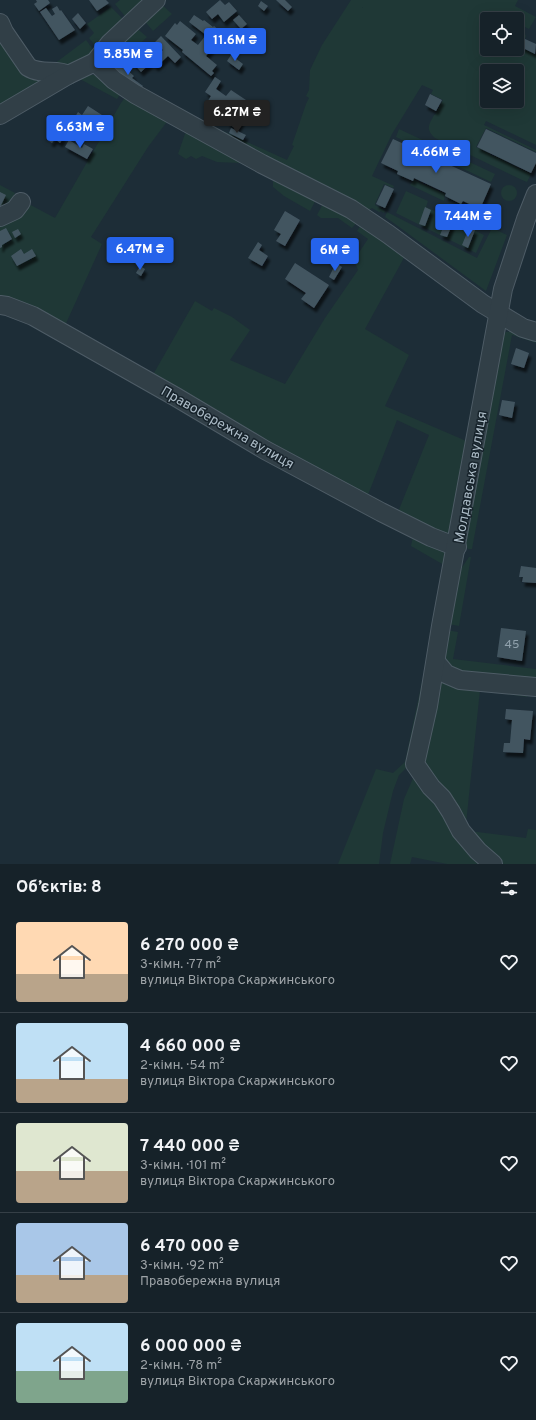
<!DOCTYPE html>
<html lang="uk">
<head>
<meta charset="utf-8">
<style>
  :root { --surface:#162229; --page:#232f35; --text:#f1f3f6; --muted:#9ea4a8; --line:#353f46; --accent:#2563eb }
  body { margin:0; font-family:Overpass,sans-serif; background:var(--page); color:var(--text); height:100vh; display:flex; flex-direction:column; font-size:15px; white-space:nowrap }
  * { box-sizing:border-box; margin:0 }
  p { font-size:13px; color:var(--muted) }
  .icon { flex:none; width:22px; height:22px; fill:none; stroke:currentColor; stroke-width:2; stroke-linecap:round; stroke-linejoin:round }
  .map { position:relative; height:864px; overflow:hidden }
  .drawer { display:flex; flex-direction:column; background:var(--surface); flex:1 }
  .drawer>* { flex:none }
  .tools { position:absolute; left:480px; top:12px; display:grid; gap:8px }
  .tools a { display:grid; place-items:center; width:44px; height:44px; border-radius:4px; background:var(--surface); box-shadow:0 4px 16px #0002,0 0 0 1px var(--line); font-size:20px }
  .price { position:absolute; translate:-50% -34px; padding:0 9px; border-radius:4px; background:var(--accent); color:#fff; font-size:13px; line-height:26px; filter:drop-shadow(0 1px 2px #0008) }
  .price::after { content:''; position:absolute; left:50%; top:24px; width:12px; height:9px; margin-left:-6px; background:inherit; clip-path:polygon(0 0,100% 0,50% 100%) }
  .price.selected { background:#222; color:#fff }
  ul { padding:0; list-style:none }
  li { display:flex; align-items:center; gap:12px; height:100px; padding:0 16px }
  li+li { border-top:1px solid var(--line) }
  li span { display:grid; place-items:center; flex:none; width:112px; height:80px; border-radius:4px; color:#555 }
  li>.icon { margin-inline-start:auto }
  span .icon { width:48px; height:48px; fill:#fffc; stroke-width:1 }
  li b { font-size:17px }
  h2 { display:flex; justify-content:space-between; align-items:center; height:48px; padding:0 16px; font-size:17px }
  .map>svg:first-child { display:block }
</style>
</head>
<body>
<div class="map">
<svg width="536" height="864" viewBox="0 0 536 864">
  <defs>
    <filter id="shadow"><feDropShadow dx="2.5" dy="4.5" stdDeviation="1" flood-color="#0009"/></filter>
  </defs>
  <rect width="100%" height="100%" fill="#1d2d37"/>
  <g fill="#1f3836" fill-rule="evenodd">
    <path d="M 120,0 L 144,0 L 128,20 L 115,4 Z"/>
    <path d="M 351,0 L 367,0 L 362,8 L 367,0 L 518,0 L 515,6 L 536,17 L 529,29 L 517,23 L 517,19 L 508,19 L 492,12 L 489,16 L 494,19 L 487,19 L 487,49 L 517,49 L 517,30 L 525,34 L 526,36 L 521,48 L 535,54 L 536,53 L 536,145 L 486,121 L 484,125 L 536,150 L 536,152 L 486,128 L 476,147 L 531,174 L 527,182 L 522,180 L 435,138 C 425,129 429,125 434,115 L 435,115 L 443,100 L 431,94 L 433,90 L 422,85 L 392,134 L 372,176 L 394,186 L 393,188 L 384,184 L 375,204 L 375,205 L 385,211 L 384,213 L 381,211 L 379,212 L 372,208 L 366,212 L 223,133 L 223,131 L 287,160 L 294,146 L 292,145 L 306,104 L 309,98 L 306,96 L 309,90 L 310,70 L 322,45 ZM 487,71 L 517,71 L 517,101 L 487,101 Z"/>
    <path d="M 160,3 L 172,14 L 153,31 L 142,18 Z"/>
    <path d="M 111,7 L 126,22 L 98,49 L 89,38 L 94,33 L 87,24 Z"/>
    <path d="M 0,16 L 7,32 L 11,35 L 32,66 L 50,67 L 86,40 L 95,52 C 76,72 56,76 30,68 L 7,33 L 4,31 L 3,33 L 25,67 L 39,75 L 59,75 L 0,109 Z"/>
    <path d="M 134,26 L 147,37 L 115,68 L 140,90 L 136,89 L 109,63 L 108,55 Z"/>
    <path d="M 84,75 L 94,75 L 123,90 L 117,99 L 78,78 Z"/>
    <path d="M 128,93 L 318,196 L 310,211 L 284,196 L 273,187 L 273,178 L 247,165 L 240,163 L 217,162 L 202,156 L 196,159 L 191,156 L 186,159 L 178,154 L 187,128 L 169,119 L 148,147 L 91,237 L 102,244 L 63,330 L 0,303 L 0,220 L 25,202 L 55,218 L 121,103 Z"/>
    <path d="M 399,129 L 495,174 L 491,182 L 396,137 Z"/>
    <path d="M 414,180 L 445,194 L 444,201 L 410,185 Z"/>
    <path d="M 0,185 L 15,193 L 14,196 L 20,200 L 0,215 Z"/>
    <circle cx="509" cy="193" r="8"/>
    <path d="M 406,191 L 428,201 L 426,207 L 484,235 L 476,253 L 396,213 Z"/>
    <path d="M 325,200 L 359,220 L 352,228 L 338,218 L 321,218 L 317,215 Z"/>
    <path d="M 387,212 L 477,258 L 492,228 L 507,235 L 486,291 L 391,221 L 385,217 Z"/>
    <path d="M 362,223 L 406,254 L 365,329 L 409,355 L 385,406 L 471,443 L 448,539 L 150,380 L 195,301 L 212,311 L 214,308 L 232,317 L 250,330 L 230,360 L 285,384 L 325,318 L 358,270 L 354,260 L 368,239 L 357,231 ZM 397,420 L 429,435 L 398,512 L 368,495 Z"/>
    <path d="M 515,331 L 536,338 L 536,343 L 512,335 L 472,549 L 468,549 L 463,541 L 501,337 L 506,332 Z"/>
    <path d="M 414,532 L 450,552 L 410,764 L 399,775 L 393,791 L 383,833 L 379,864 L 338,864 L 376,769 L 393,773 L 405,762 L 436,616 L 444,565 L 411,546 Z"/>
    <path d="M 469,557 L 471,557 L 459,626 L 448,624 L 457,575 Z"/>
    <path d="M 447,630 L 458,632 L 453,659 L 536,669 L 536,685 L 454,676 L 441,662 Z"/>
    <path d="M 439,671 L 450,680 L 466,684 L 528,690 L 527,697 L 480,690 L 466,824 L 469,831 L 526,838 L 528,829 L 536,830 L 536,864 L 496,864 L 477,847 L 466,833 L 449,805 L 439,791 L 430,785 L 424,772 L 421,760 L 426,726 Z"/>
    <path d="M 414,776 L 489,864 L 447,864 L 412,857 L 410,864 L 390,864 L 404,799 Z"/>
  </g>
  <g fill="#435561" filter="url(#shadow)">
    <path d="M 36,0 L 48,0 L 50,3 L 39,11 L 34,4 L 37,2 Z"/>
    <path d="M 89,0 L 106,0 L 109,3 L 97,11 Z"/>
    <path d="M 220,0 L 225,5 L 229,2 L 237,11 L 224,22 L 218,14 L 212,19 L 206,12 Z"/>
    <path d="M 276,0 L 285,0 L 292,7 L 288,11 Z"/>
    <path d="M 261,1 L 268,6 L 264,11 L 258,6 Z"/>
    <path d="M 57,6 L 60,11 L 61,10 L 75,30 L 59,40 L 40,12 L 46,8 L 52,16 L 55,14 L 52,9 Z"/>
    <path d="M 78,13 L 86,23 L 80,29 L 72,19 Z"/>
    <path d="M 194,15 L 203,21 L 204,20 L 213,27 L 214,26 L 231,40 L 227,45 L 212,33 L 209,37 L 216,44 L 206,56 L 217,65 L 212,71 L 214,73 L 211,76 L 182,52 L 183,50 L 165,36 L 175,23 L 177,25 L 180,21 L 196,34 L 191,40 L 198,45 L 206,35 L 189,22 Z"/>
    <path d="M 239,15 L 247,24 L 241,29 L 233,20 Z"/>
    <path d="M 161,36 L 181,57 L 175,63 L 168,56 L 156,67 L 152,62 L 141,72 L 132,62 L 149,47 L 158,56 L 163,50 L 155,42 Z"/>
    <path d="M 525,39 L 536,44 L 535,54 L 521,47 Z"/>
    <path d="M 231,55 L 243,64 L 239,70 L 227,61 Z"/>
    <path d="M 119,63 L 134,76 L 132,78 L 143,86 L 140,90 L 115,68 Z"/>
    <path d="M 215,77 L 221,81 L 216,89 L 226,96 L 231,90 L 246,100 L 244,104 L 255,111 L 250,118 L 232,104 L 233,102 L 230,100 L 219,117 L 204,107 L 211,96 L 205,92 Z"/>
    <path d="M 430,94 L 442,100 L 436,111 L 425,105 Z"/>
    <path d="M 88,106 L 102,115 L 89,136 L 78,129 L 73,137 L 66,132 L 78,112 L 82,115 Z"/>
    <path d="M 236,110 L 245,116 L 237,129 L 227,123 Z"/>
    <path d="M 231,128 L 246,135 L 243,140 L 229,133 Z"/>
    <path d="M 486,129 L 536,153 L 536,163 L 531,173 L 477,147 Z"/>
    <path d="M 56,132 L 64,137 L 60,143 L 55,139 L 52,143 L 49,141 Z"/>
    <path d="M 393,139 L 491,184 L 480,209 L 463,201 L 461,204 L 445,196 L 446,193 L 414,178 L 413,181 L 397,174 L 398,171 L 381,163 Z"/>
    <path d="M 69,140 L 82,148 L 84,144 L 93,149 L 87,159 L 65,147 Z"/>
    <path d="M 385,185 L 394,189 L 385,208 L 376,204 Z"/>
    <path d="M 0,192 L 6,195 L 0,207 Z"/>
    <path d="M 425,207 L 431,210 L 425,226 L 419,224 Z"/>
    <path d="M 285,211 L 300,220 L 285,246 L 276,241 L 281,234 L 274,230 Z"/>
    <path d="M 447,218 L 454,220 L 447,237 L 440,235 Z"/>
    <path d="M 6,228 L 12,239 L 2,245 L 2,247 L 0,248 L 0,231 Z"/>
    <path d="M 469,228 L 475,230 L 468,248 L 462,245 Z"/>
    <path d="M 18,229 L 21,234 L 15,238 L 12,232 Z"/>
    <path d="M 258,242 L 262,245 L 259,250 L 268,256 L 262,266 L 248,258 Z"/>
    <path d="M 21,249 L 24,254 L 32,249 L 36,256 L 17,266 L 11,256 Z"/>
    <path d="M 295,263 L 329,285 L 314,308 L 301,299 L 306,293 L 285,279 Z"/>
    <path d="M 336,263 L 342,267 L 334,280 L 329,277 Z"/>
    <path d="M 140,266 L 145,269 L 141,276 L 136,273 Z"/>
    <path d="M 516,348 L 529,353 L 524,368 L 511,364 Z"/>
    <path d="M 502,400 L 515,402 L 512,418 L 499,415 Z"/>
    <path d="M 521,566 L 536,568 L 536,583 L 522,582 L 523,577 L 519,577 Z"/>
    <path d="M 501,628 L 526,631 L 522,661 L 497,657 Z"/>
    <path d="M 506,709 L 533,711 L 530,740 L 524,739 L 523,753 L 503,752 L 504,743 L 510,743 L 512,720 L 505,719 Z"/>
  </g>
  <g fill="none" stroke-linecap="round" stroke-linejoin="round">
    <defs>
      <g id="minor">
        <path d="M 0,23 L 4,32 L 28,67 C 42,76 56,68 68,75"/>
        <path d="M 95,62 L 114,80 L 135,94 L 262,164 L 351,209 L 388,234 L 483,304 L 523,328 L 536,332"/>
        <path d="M 0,115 L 68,75 L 95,62 L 110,43 L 156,0"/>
        <path d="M 0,217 L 15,210 L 21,202"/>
        <path d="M 0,305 L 7,306 L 33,316 L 176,397 L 265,450 L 381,512 L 431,537 L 457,547"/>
        <path d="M 436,662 L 446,674 L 460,680 L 536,687"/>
        <path d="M 493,864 L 478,851 L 461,831 L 451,812 L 442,798 L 431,787 L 415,764 L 428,706 L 441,626 L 503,289 L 526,219 L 536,194"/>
      </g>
    </defs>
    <use href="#minor" stroke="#4e5c66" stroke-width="20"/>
    <use href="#minor" stroke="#313f47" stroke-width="18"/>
  </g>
  <g text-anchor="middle" stroke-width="3" stroke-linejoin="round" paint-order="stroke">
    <g font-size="12" fill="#90a1ac">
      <text x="512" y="648">45</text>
    </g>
    <g font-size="14" fill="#aabac5" stroke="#17232b">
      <text transform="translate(228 427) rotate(30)" y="5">Правобережна вулиця</text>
      <text transform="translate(470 477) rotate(-80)" y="5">Молдавська вулиця</text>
    </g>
  </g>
</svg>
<div class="tools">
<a><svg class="icon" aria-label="locate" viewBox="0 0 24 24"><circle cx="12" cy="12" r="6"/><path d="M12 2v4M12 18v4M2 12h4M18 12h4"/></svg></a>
<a><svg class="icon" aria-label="layers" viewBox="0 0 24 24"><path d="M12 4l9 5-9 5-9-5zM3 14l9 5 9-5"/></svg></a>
</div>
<b class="price" style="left:235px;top:62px">11.6M ₴</b>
<b class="price" style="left:128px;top:76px">5.85M ₴</b>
<b class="price selected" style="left:237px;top:134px">6.27M ₴</b>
<b class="price" style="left:80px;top:149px">6.63M ₴</b>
<b class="price" style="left:436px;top:174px">4.66M ₴</b>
<b class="price" style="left:468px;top:238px">7.44M ₴</b>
<b class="price" style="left:140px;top:271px">6.47M ₴</b>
<b class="price" style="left:335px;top:272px">6M ₴</b>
</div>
<section class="drawer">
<h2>Об’єктів: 8<svg class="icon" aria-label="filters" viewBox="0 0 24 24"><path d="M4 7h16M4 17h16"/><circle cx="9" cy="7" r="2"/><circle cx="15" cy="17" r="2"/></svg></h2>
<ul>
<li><span style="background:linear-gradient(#ffd9b3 65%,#b9a48a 0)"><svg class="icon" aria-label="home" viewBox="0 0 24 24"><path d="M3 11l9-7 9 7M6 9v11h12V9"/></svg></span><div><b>6 270 000 ₴</b><p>3-кімн. · 77 m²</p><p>вулиця Віктора Скаржинського</p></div><svg class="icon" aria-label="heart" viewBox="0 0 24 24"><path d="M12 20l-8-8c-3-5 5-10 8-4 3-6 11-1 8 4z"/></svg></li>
<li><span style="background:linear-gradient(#bfe0f5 70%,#b9a48a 0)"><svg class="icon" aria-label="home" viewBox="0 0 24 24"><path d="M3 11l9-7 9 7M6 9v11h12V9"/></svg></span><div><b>4 660 000 ₴</b><p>2-кімн. · 54 m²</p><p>вулиця Віктора Скаржинського</p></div><svg class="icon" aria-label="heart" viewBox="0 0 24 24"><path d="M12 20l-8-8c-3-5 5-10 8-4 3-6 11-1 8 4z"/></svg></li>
<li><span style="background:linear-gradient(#dfe7d0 60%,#b9a48a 0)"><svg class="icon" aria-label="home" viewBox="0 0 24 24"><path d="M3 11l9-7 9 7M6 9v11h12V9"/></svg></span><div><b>7 440 000 ₴</b><p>3-кімн. · 101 m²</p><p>вулиця Віктора Скаржинського</p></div><svg class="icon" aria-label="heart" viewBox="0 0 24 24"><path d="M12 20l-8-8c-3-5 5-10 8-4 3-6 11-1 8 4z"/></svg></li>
<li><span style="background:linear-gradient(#a9c7e8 65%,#b9a48a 0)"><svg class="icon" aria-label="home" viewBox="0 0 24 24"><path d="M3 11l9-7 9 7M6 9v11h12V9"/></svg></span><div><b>6 470 000 ₴</b><p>3-кімн. · 92 m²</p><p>Правобережна вулиця</p></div><svg class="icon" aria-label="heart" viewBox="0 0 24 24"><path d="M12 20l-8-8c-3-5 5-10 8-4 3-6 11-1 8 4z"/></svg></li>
<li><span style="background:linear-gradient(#bfe0f5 60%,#7fa58c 0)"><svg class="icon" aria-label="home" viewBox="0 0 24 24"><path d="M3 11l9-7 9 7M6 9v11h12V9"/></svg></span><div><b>6 000 000 ₴</b><p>2-кімн. · 78 m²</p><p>вулиця Віктора Скаржинського</p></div><svg class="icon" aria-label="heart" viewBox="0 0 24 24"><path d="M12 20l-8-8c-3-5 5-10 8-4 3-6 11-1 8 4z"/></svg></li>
</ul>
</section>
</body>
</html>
